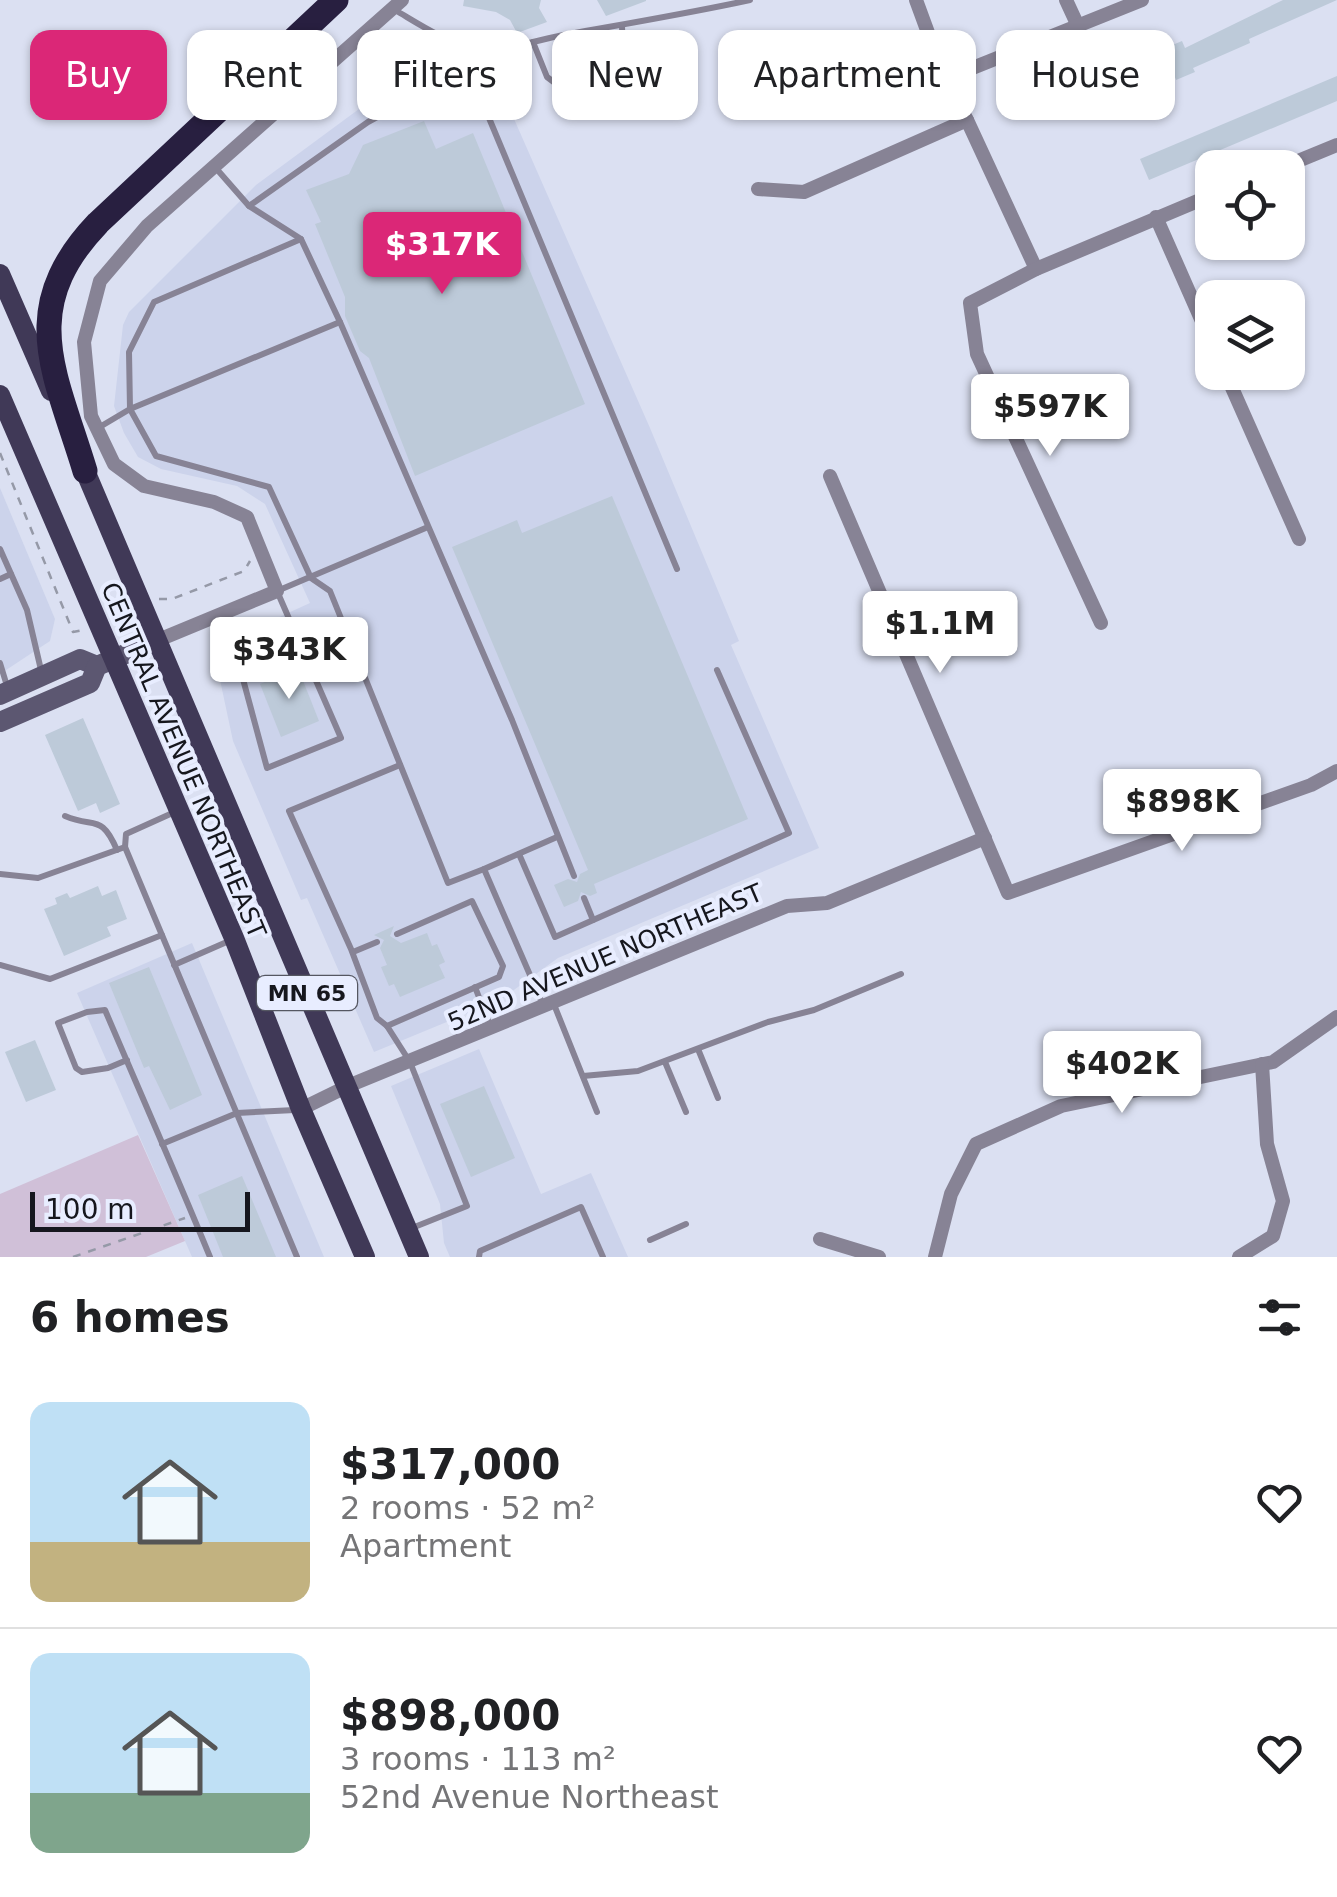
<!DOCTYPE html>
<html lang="en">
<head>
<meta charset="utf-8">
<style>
  :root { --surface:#fff; --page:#f2f2f2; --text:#202124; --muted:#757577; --line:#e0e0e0; --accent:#db2777 }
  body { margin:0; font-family:"DejaVu Sans",sans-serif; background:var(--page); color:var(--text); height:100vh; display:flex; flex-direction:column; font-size:38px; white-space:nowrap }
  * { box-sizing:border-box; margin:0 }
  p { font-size:32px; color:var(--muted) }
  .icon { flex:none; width:55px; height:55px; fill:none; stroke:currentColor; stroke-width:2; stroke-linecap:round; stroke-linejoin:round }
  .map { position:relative; height:1257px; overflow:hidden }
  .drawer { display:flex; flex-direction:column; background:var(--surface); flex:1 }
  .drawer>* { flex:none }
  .top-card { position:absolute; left:30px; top:30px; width:1278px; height:90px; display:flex; gap:20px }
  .fabs { position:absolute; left:1195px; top:150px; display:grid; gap:20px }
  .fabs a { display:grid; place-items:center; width:110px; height:110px; border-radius:20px; background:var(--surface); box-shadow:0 2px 8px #0004; font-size:50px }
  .scale { position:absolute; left:30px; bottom:25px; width:220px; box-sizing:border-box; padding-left:10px; border:5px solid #16171e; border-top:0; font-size:28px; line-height:35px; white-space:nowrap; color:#16171e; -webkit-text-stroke:8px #e8edff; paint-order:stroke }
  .price { position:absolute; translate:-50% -85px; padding:0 22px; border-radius:10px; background:#fff; color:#222; font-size:32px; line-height:65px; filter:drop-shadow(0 2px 5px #0008) }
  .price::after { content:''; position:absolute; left:50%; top:60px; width:30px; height:22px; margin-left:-15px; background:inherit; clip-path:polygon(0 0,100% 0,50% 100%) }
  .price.current { background:var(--accent); color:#fff }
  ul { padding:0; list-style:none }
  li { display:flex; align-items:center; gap:30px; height:250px; padding:0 30px }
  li+li { border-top:2px solid var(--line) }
  li span { display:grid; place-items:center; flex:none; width:280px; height:200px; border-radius:20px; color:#555 }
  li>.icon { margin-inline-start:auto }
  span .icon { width:120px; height:120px; fill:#fffc; stroke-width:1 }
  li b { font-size:42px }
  h2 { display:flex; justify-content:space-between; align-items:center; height:120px; padding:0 30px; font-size:42px }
  .pill { padding:0 35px; border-radius:20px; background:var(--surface); box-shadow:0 2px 8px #0004; font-size:35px; line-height:90px }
  .pill.current { background:var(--accent); color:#fff }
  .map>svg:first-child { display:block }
</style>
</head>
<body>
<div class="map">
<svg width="1337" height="1257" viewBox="0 0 1337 1257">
  <rect width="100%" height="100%" fill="#dbe0f2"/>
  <g fill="#ccd3eb">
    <path d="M 485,53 L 650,428 L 739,641 L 731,645 L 819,848 L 558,958 L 500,1000 L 374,1052 L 307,898 L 301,900 L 233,741 L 213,647 L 310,603 L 265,504 L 237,486 L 161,469 L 138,457 L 124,433 L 114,406 L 123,325 L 129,312 L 256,185 L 359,109 L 357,89 L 398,71 Z"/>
    <path d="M 0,488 L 55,619 L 50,641 L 0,674 Z"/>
    <path d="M 192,943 L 324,1257 L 192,1257 L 77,993 Z"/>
    <path d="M 479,1049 L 541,1194 L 591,1173 L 628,1257 L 450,1257 L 444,1243 L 440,1204 L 391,1086 Z"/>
  </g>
  <path fill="#d0c0d8" d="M 138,1135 L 185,1241 L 146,1257 L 0,1257 L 0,1194 Z"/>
  <g fill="#bdcad9">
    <path d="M 464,0 L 541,0 L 539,8 L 547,22 L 517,33 L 510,20 L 496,12 L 463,6 Z"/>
    <path d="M 597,0 L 646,0 L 646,1 L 606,16 Z"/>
    <path d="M 1283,0 L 1337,0 L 1249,39 L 1250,43 L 1193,68 L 1195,72 L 1176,80 L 1172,69 L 1144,81 L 1147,88 L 1133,94 L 1130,87 L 1115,94 L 1106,73 L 1182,41 L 1185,48 Z"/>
    <path d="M 1337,76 L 1337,101 L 1149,180 L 1140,159 Z"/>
    <path d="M 424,121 L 436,149 L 473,133 L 585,404 L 415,476 L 369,358 L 360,351 L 345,316 L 345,297 L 315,224 L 321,222 L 306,190 L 349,174 L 363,145 Z"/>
    <path d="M 612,496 L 748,819 L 594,884 L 597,893 L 590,896 L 581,892 L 578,901 L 564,907 L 554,885 L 568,879 L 577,882 L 580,874 L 588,870 L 452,547 L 517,520 L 522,533 Z"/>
    <path d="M 298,668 L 319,721 L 281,737 L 260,684 Z"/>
    <path d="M 83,718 L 120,804 L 100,813 L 96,803 L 78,811 L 45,735 Z"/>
    <path d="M 98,886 L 102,896 L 116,890 L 127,919 L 107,927 L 111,936 L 64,956 L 44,909 L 57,904 L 55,898 L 67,893 L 70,898 Z"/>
    <path d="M 394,926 L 390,936 L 401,943 L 427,933 L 432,946 L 437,944 L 445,962 L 439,965 L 445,978 L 400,997 L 394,984 L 389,986 L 381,967 L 387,965 L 380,948 L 384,940 L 374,935 Z"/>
    <path d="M 149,967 L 202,1095 L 170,1110 L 149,1066 L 144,1068 L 109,983 Z"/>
    <path d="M 35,1040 L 56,1090 L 26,1102 L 5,1052 Z"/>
    <path d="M 484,1086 L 515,1158 L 471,1177 L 440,1104 Z"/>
    <path d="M 242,1176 L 276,1257 L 223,1257 L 198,1195 Z"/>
  </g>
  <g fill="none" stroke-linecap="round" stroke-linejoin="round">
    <g stroke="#9599a7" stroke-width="2.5" stroke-dasharray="8 8" stroke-linecap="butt">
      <path d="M 0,453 L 73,632 L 83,630"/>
      <path d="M 159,599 L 172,599 L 244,571 L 250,561"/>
      <path d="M 73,1257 L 185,1218"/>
    </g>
    <g stroke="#878395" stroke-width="6">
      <path d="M 395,10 C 419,24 444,41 471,47 C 504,54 537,39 569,34 C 630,23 690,13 750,0"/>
      <path d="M 533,42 L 547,77 L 559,86 L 610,68 L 623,53 L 622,26"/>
      <path d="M 249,206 L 368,122 L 406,101 L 459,90 L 484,106 L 677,569"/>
      <path d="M 301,239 L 154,302 L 129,352 L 130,409 L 156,456 L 269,487 L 311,578 L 330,591 L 448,883 L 484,869"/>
      <path d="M 340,322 L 512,720 L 574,876"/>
      <path d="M 98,428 L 130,409 L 340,322 L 301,239 L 249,206 L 214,166"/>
      <path d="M 0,549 L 27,610 L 41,670"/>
      <path d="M 0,579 L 11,574"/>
      <path d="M 295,633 L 237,657 L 267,768 L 341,738 L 277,591 L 428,527"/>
      <path d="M 0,663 L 7,686"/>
      <path d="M 400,765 L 289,811 L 351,949 L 377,1018 L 387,1026 L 410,1062 L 467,1206 L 412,1228"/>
      <path d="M 65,816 C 95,829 101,813 117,850"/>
      <path d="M 125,847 L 126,834 L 177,811"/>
      <path d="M 519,854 L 555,937 L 789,833 L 717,670"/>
      <path d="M 0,874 L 38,878 L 125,847 L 297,1257"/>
      <path d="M 584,898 L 593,920"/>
      <path d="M 353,952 L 377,942"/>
      <path d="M 0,965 L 50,979 L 162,935"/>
      <path d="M 174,965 L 229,941"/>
      <path d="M 475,987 L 491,1028"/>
      <path d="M 553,1002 L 597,1112"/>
      <path d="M 543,1005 L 484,869 L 557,837"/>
      <path d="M 387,1026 L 499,977 L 503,966 L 472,901 L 397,934"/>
      <path d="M 698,1049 L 718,1098"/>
      <path d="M 127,1060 L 108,1068 L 82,1072 L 76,1068 L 58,1023 L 87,1012 L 105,1010 C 140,1092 176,1174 210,1257"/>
      <path d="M 665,1062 L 686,1112"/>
      <path d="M 583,1076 L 638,1071 L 768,1022 L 814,1010 L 901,974"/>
      <path d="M 162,1144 L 237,1113 L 295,1110"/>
      <path d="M 650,1240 L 686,1224"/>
      <path d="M 479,1257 L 480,1251 L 581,1207 L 603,1257"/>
    </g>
    <g stroke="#878395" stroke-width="14">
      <path d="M 916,0 L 945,79 L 967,120 L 1036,269"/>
      <path d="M 1066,0 L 1078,26"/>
      <path d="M 945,79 L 1142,0"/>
      <path d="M 1281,168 L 1337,145"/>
      <path d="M 758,189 L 804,192 L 967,120"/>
      <path d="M 1156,217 L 1212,344"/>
      <path d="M 1225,372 L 1299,539"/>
      <path d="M 830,476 L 1008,893 L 1311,785 L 1337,771"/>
      <path d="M 1101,623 L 977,354 L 970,303 L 1036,269 L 1212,195"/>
      <path d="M 156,641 L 277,591 L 247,517 L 214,502 L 144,486 L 114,464 L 91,416 L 84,342 L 100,281 L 147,226 L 402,0"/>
      <path d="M 301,1109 L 348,1086 L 787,906 L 827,903 L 985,838"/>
      <path d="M 820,1239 L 879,1257"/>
      <path d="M 935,1257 L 951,1194 L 976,1144 L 1061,1106 L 1273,1062 L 1337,1017"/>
      <path d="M 1239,1257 L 1273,1236 L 1283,1201 L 1267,1144 L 1262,1064"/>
    </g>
    <g stroke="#5c5771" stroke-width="20">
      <path d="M 0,695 L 80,659 L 97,666"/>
      <path d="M 0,722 L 90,683 L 97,666 L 156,641"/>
    </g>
    <g stroke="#403957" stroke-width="20">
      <path d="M 0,274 L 51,391"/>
      <path d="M 0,395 L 234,938 L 301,1109 L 365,1257"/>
      <path d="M 80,459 L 419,1257"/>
    </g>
    <path stroke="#281f40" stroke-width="25" d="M 85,471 C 55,372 16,309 98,223 L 336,0"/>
  </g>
  <g text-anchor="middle" stroke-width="8" stroke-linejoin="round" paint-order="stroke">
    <rect fill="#e8edff" stroke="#555762" stroke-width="2.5" x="257" y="976" width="100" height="34" rx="8"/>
    <g font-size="22" font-weight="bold" fill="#16171e">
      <text x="307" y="1001">MN 65</text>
    </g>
    <g font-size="25" fill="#16171e" stroke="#e8edff">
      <text transform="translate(184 760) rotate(67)" y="9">CENTRAL AVENUE NORTHEAST</text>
      <text transform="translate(605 957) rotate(-23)" y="9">52ND AVENUE NORTHEAST</text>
    </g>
  </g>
</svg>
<div class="fabs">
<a><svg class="icon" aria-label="locate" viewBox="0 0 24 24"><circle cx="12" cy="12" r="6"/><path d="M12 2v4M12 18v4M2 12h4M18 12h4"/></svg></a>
<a><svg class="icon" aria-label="layers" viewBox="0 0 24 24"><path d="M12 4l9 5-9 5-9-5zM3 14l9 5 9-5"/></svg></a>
</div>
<div class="scale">100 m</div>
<b class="price current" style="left:442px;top:297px">$317K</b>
<b class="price" style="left:1050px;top:459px">$597K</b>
<b class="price" style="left:940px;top:676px">$1.1M</b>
<b class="price" style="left:289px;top:702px">$343K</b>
<b class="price" style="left:1182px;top:854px">$898K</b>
<b class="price" style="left:1122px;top:1116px">$402K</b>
<div class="top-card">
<a class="pill current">Buy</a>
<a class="pill">Rent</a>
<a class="pill">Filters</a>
<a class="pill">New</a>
<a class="pill">Apartment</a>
<a class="pill">House</a>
</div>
</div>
<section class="drawer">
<h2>6 homes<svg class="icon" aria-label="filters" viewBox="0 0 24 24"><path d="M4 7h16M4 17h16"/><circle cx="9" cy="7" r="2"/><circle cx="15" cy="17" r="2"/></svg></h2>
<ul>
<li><span style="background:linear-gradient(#bfe0f5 70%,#c2b280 0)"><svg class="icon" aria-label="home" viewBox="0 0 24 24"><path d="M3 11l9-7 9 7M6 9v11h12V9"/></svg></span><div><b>$317,000</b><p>2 rooms · 52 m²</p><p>Apartment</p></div><svg class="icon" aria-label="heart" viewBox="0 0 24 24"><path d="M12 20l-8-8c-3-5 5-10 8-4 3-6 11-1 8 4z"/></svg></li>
<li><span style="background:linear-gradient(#bfe0f5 70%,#7fa58c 0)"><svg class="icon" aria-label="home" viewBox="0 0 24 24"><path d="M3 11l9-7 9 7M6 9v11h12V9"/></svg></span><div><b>$898,000</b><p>3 rooms · 113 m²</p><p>52nd Avenue Northeast</p></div><svg class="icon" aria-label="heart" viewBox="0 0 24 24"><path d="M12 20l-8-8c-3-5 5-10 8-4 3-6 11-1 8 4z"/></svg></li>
</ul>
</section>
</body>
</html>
